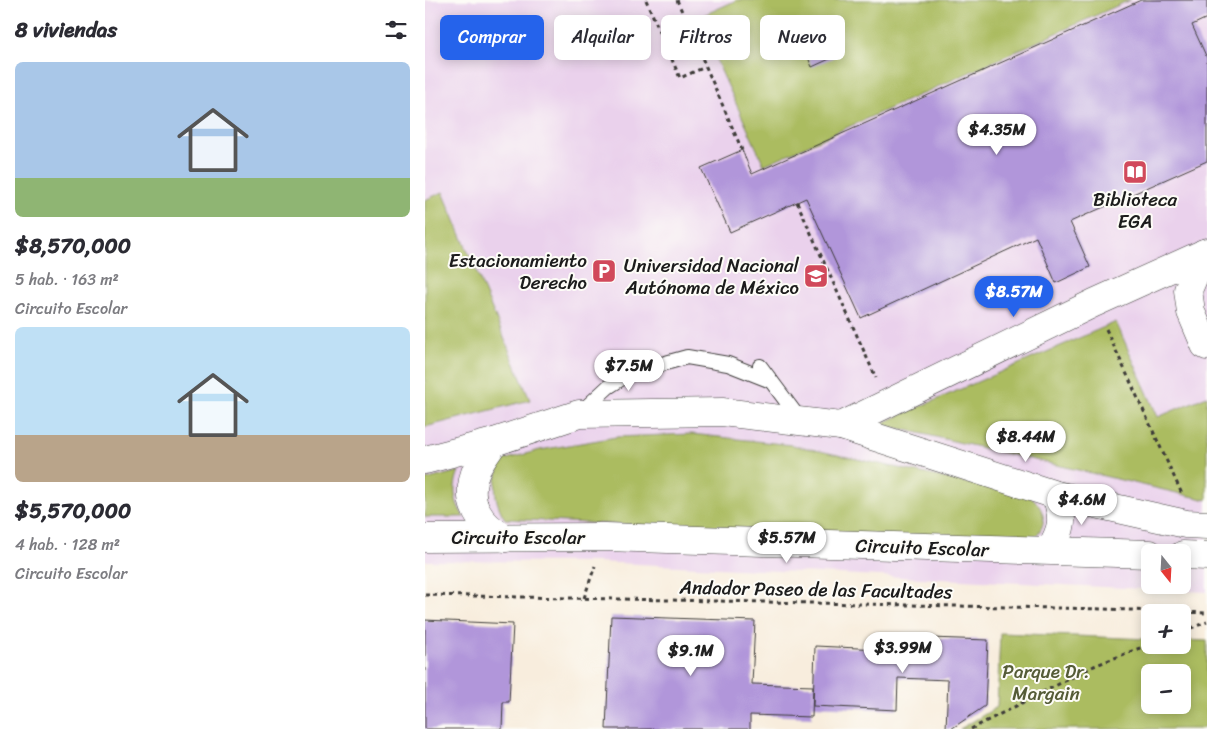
<!DOCTYPE html>
<html lang="es">
<head>
<meta charset="utf-8">
<style>
  :root { --surface:#fff; --page:#f2f2f3; --text:#2b2b33; --muted:#7c7c81; --accent:#2563eb }
  body { margin:0; font-family:Sriracha,sans-serif; background:var(--page); color:var(--text); height:100vh; display:flex; flex-direction:column; font-size:19px; white-space:nowrap }
  * { box-sizing:border-box; margin:0 }
  p { font-size:16px; color:var(--muted) }
  .icon { flex:none; width:28px; height:28px; fill:none; stroke:currentColor; stroke-width:2; stroke-linecap:round; stroke-linejoin:round }
  .map { position:relative; flex:1; overflow:hidden }
  .details { display:flex; flex-direction:column; background:var(--surface); width:425px }
  .details>* { flex:none }
  .top-card { position:absolute; left:15px; top:15px; width:475px; height:45px; display:flex; gap:10px }
  .needle { width:32px; rotate:162deg }
  .buttons { position:absolute; left:716px; top:544px; display:grid; gap:10px }
  .buttons a { display:grid; place-items:center; width:50px; height:50px; border-radius:8px; background:var(--surface); box-shadow:0 2px 12px #0003; font-size:25px }
  .price { position:absolute; translate:-50% -42px; padding:0 11px; border-radius:18px; background:#fff; color:#222; font-size:16px; line-height:32px; filter:drop-shadow(0 1px 2px #0008) }
  .price::after { content:''; position:absolute; left:50%; top:30px; width:15px; height:11px; margin-left:-8px; background:inherit; clip-path:polygon(0 0,100% 0,50% 100%) }
  .price.selected { background:var(--accent); color:#fff }
  ul { padding:0; list-style:none }
  li { display:grid; align-content:center; gap:10px; height:265px; padding:0 15px }
  li span { display:grid; place-items:center; height:155px; border-radius:8px; color:#555 }
  li>.icon { margin-inline-start:auto }
  span .icon { width:90px; height:90px; fill:#fffc; stroke-width:1 }
  li b { font-size:21px }
  h2 { display:flex; justify-content:space-between; align-items:center; height:60px; padding:0 15px; font-size:21px }
  .chip { padding:0 18px; border-radius:8px; background:var(--surface); box-shadow:0 2px 12px #0003; font-size:18px; line-height:45px }
  .chip.selected { background:var(--accent); color:#fff }
  main { display:flex; flex:1; min-height:0 }
  .map>svg:first-child { display:block }
</style>
</head>
<body>
<main>
<section class="details">
<h2>8 viviendas<svg class="icon" aria-label="filters" viewBox="0 0 24 24"><path d="M4 7h16M4 17h16"/><circle cx="9" cy="7" r="2"/><circle cx="15" cy="17" r="2"/></svg></h2>
<ul>
<li><span style="background:linear-gradient(#a9c7e8 75%,#8fb573 0)"><svg class="icon" aria-label="home" viewBox="0 0 24 24"><path d="M3 11l9-7 9 7M6 9v11h12V9"/></svg></span><div><b>$8,570,000</b><p>5 hab. · 163 m²</p><p>Circuito Escolar</p></div></li>
<li><span style="background:linear-gradient(#bfe0f5 70%,#b9a48a 0)"><svg class="icon" aria-label="home" viewBox="0 0 24 24"><path d="M3 11l9-7 9 7M6 9v11h12V9"/></svg></span><div><b>$5,570,000</b><p>4 hab. · 128 m²</p><p>Circuito Escolar</p></div></li>
</ul>
</section>
<div class="map">
<svg width="782" height="729" viewBox="0 0 782 729">
  <rect width="100%" height="100%" fill="#fdfcf7"/>
  <filter id="ink" filterUnits="userSpaceOnUse"><feTurbulence type="fractalNoise" baseFrequency=".02" numOctaves="2"/><feDisplacementMap in="SourceGraphic" scale="10" xChannelSelector="R" yChannelSelector="G"/><feConvolveMatrix kernelMatrix="1 2 1 2 8 2 1 2 1" color-interpolation-filters="sRGB"/></filter>
  <filter id="wash" filterUnits="userSpaceOnUse"><feTurbulence type="fractalNoise" baseFrequency=".0096" numOctaves="4" result="noise"/><feDisplacementMap in="SourceGraphic" scale="20" xChannelSelector="R" yChannelSelector="G"/><feGaussianBlur stdDeviation="1.12" result="paint"/><feColorMatrix in="noise" values="0 0 0 0 0 0 0 0 0 0 0 0 0 0 0 0 0 1.4 0 .05"/><feComposite in="paint" operator="in"/></filter>
  <g filter="url(#wash)">
    <rect width="100%" height="100%" fill="#f8eddd"/>
    <path fill="#ead1ec" fill-rule="evenodd" d="M 0,0 L 782,0 L 782,592 L 172,562 L 0,561 ZM 725,552 L 758,552 L 758,585 L 725,585 Z"/>
    <g fill="#abbc60" stroke="#646c3e" fill-rule="evenodd">
      <path d="M 312,0 L 705,0 L 339,165 L 272,18 Z"/>
      <path d="M 18,192 L 105,400 L 0,427 L 0,200 Z"/>
      <path d="M 691,322 L 733,417 L 782,396 L 782,500 L 455,424 Z"/>
      <path d="M 267,434 L 367,445 L 607,497 C 625,516 621,530 601,544 L 80,519 C 68,500 67,480 78,460 L 115,450 L 191,437 Z"/>
      <path d="M 34,471 C 27,489 29,501 39,517 L 0,517 L 0,480 Z"/>
      <path d="M 575,633 L 725,639 L 725,645 L 758,645 L 758,640 L 782,641 L 782,725 L 775,729 L 535,729 L 572,707 ZM 725,672 L 758,672 L 758,705 L 725,705 Z"/>
    </g>
    <g id="blocks">
      <g fill="#b196da">
        <path d="M 716,0 L 782,0 L 782,18 L 767,25 L 782,58 L 782,161 L 645,222 L 665,267 L 631,283 L 611,237 L 436,318 L 381,198 L 305,232 L 276,168 L 317,150 L 327,174 Z"/>
        <path d="M 397,29 L 409,57 L 387,67 L 375,38 Z"/>
        <path d="M 186,616 L 330,621 L 327,684 L 388,686 L 387,717 L 325,715 L 325,729 L 181,729 Z"/>
        <path d="M 0,620 L 88,624 L 84,702 L 78,702 L 77,729 L 0,729 Z"/>
        <path d="M 476,637 L 563,640 L 560,706 L 526,729 L 521,729 L 523,680 L 473,678 L 472,710 L 388,706 L 390,646 L 455,649 L 456,639 L 476,640 Z"/>
      </g>
    </g>
  </g>
  <g filter="url(#ink)">
    <use href="#blocks" fill-opacity="0" stroke="#3d3b39" stroke-width="1"/>
    <g fill="none" stroke-linecap="round" stroke-linejoin="round">
      <defs>
        <g id="lane">
          <path d="M 335,366 L 376,421"/>
          <path d="M 155,413 L 183,387 L 205,373 L 262,357 L 303,364 L 346,381"/>
        </g>
        <g id="secondary">
          <path d="M 779,253 L 763,290 L 766,312 L 780,345 L 782,346"/>
          <path d="M 416,426 L 669,303 L 782,252"/>
          <path d="M 69,442 C 63,452 54,462 50,473 C 40,503 54,524 80,538"/>
          <path d="M 0,460 L 69,442 L 154,414 L 297,412 L 416,426 L 631,495 L 761,524 L 782,525"/>
          <path d="M 0,538 L 180,537 L 725,554"/>
          <path d="M 625,550 C 638,528 639,519 631,495"/>
          <path d="M 758,555 L 782,556"/>
        </g>
      </defs>
      <use href="#lane" stroke="#3d3b39" stroke-width="16"/>
      <use href="#secondary" stroke="#3d3b39" stroke-width="29"/>
      <g stroke="#3d3b39" stroke-width="3" stroke-dasharray="4 4" stroke-linecap="butt">
        <path d="M 221,0 L 255,78 L 280,67"/>
        <path d="M 252,0 L 317,150"/>
        <path d="M 372,202 L 451,378"/>
        <path d="M 681,329 L 757,494"/>
        <path d="M 0,595 L 679,609 L 782,613"/>
        <path d="M 159,598 L 170,566"/>
        <path d="M 758,631 L 782,622"/>
        <path d="M 546,729 L 669,666 L 725,644"/>
      </g>
      <use href="#lane" stroke="#fff" stroke-width="14"/>
      <use href="#secondary" stroke="#fff" stroke-width="28"/>
    </g>
  </g>
  <defs>
    <symbol id="library-square" viewBox="-11 -11 22 22"><rect x="-9" y="-9" width="18" height="18" rx="4" fill="#d1495b" stroke="#fdfcf7"/><path d="M-6-4Q-3-5.5-.7-3.5V5Q-3 3-6 4ZM6-4Q3-5.5 .7-3.5V5Q3 3 6 4Z" fill="#fff"/></symbol>
    <symbol id="parking-square" viewBox="-11 -11 22 22"><rect x="-9" y="-9" width="18" height="18" rx="4" fill="#d1495b" stroke="#fdfcf7"/><path d="M-3.5-5.5H1a3.5 3.5 0 0 1 0 7H-1V5.5H-3.5ZM-1-3.4V-.6H.8a1.4 1.4 0 0 0 0-2.8Z" fill="#fff"/></symbol>
    <symbol id="university-square" viewBox="-11 -11 22 22"><rect x="-9" y="-9" width="18" height="18" rx="4" fill="#d1495b" stroke="#fdfcf7"/><path d="M0-5L7-2L0 1L-7-2ZM-4 1L0 2.5L4 1V4Q0 6-4 4Z" fill="#fff"/></symbol>
  </defs>
  <g fill-rule="evenodd">
    <use href="#library-square" x="696" y="158" width="28" height="28"/>
    <use href="#parking-square" x="165" y="257" width="28" height="28"/>
    <use href="#university-square" x="377" y="262" width="28" height="28"/>
  </g>
  <g text-anchor="middle" stroke-width="4" stroke-linejoin="round" paint-order="stroke">
    <g font-size="19" fill="#1c1c1c" stroke="#fdfcf7" text-anchor="end">
      <text x="710" y="206" text-anchor="middle">Biblioteca<tspan x="710" dy="22">EGA</tspan></text>
      <text x="162" y="267">Estacionamiento<tspan x="162" dy="22">Derecho</tspan></text>
      <text x="374" y="272">Universidad Nacional<tspan x="374" dy="22">Autónoma de México</tspan></text>
    </g>
    <g font-size="19" fill="#1c1c1c" stroke="#fdfcf7">
      <text x="93" y="544">Circuito Escolar</text>
      <text transform="translate(497 547) rotate(2)" y="7">Circuito Escolar</text>
      <text transform="translate(391 589) rotate(1)" y="7">Andador Paseo de las Facultades</text>
    </g>
    <g font-size="19" fill="#555c37" stroke="#fdfcf7">
      <text x="621" y="678">Parque Dr.<tspan x="621" dy="22">Margain</tspan></text>
    </g>
  </g>
</svg>
<div class="buttons">
<a><svg class="needle" viewBox="-14 -14 28 28"><path d="M0-13l5 13h-10z" fill="#e53935"/><path d="M0 13l5-13h-10z" fill="#7c7c81"/></svg></a>
<a>+</a>
<a>−</a>
</div>
<b class="price" style="left:572px;top:156px">$4.35M</b>
<b class="price selected" style="left:589px;top:318px">$8.57M</b>
<b class="price" style="left:204px;top:392px">$7.5M</b>
<b class="price" style="left:601px;top:463px">$8.44M</b>
<b class="price" style="left:657px;top:526px">$4.6M</b>
<b class="price" style="left:362px;top:564px">$5.57M</b>
<b class="price" style="left:478px;top:674px">$3.99M</b>
<b class="price" style="left:266px;top:677px">$9.1M</b>
<div class="top-card">
<a class="chip selected">Comprar</a>
<a class="chip">Alquilar</a>
<a class="chip">Filtros</a>
<a class="chip">Nuevo</a>
</div>
</div>
</main>
</body>
</html>
